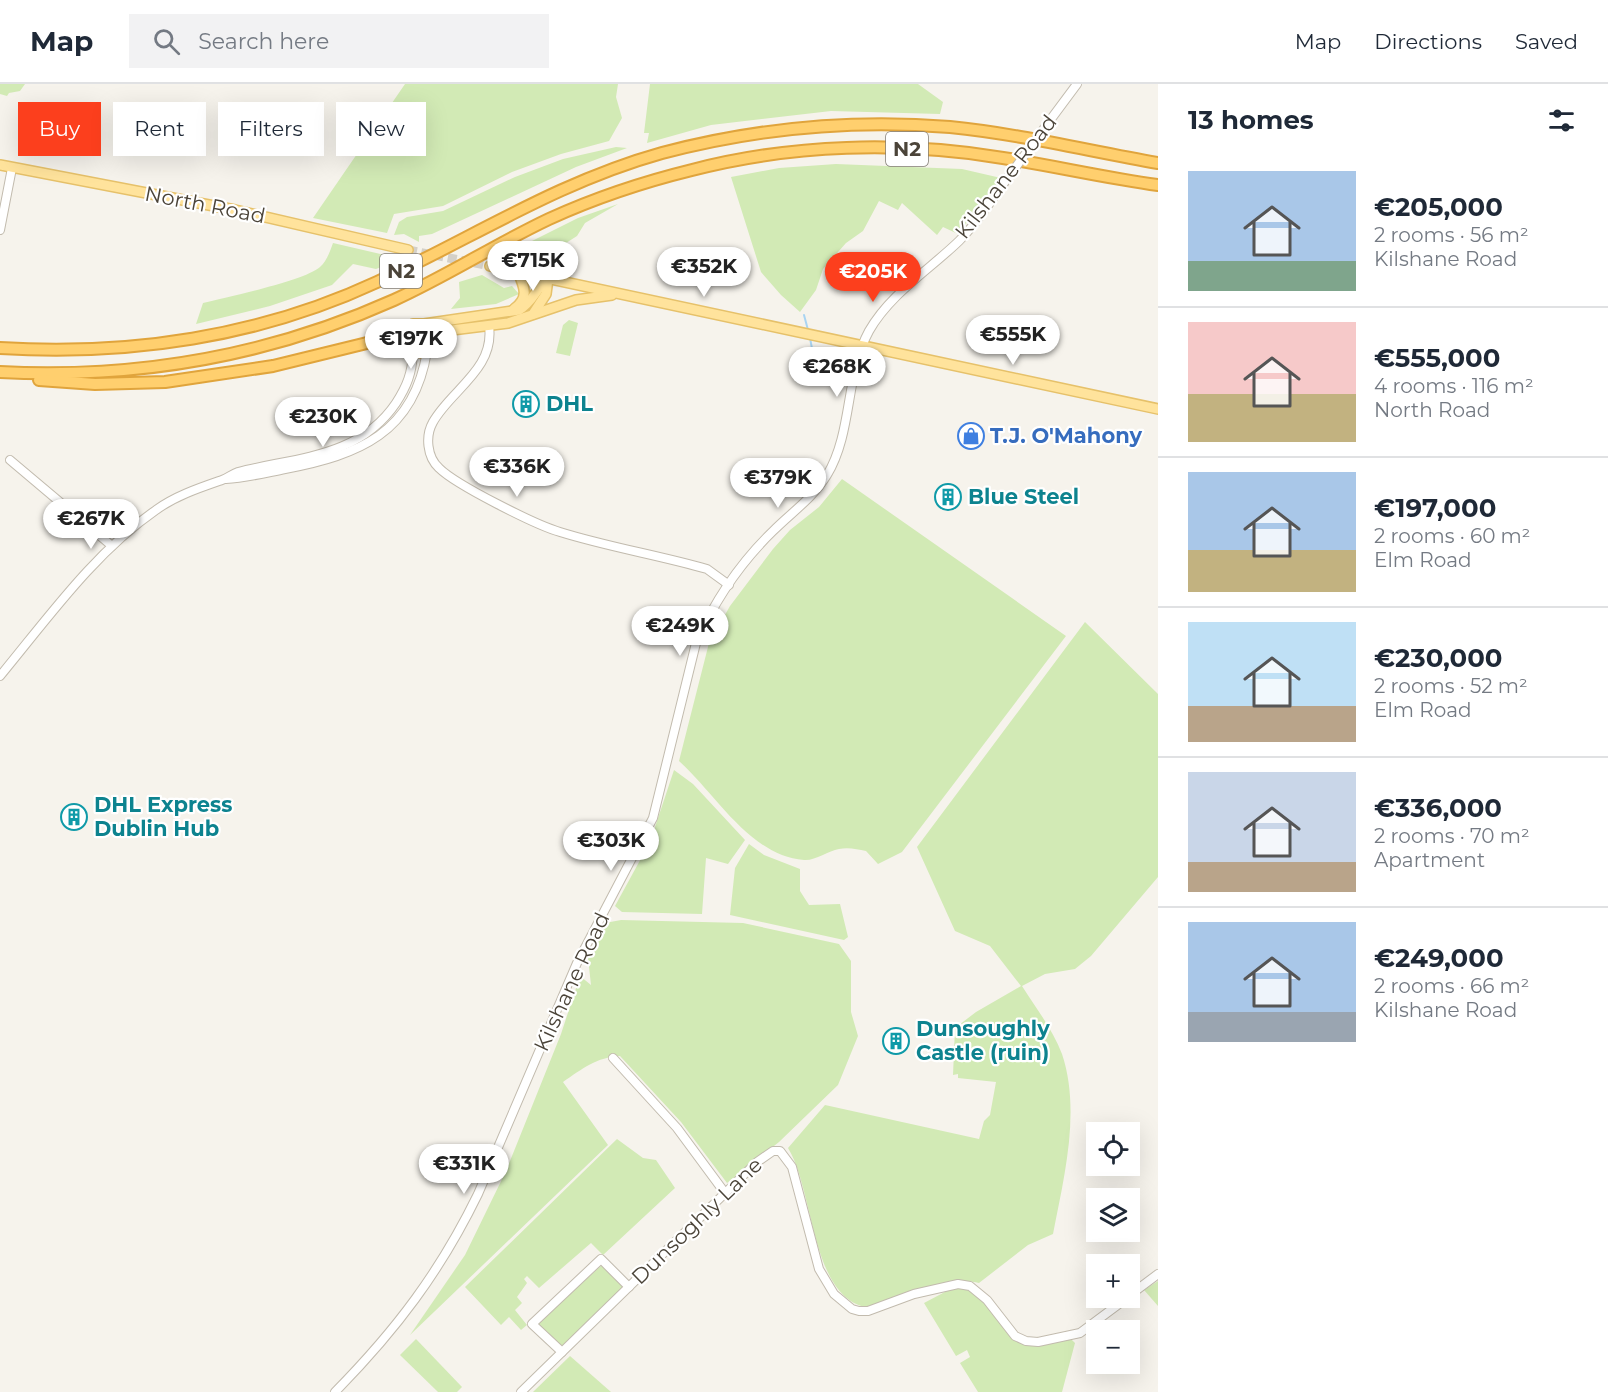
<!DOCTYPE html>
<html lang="en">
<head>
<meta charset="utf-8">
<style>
  :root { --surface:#fff; --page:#f2f2f3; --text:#1f2937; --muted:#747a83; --line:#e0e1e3; --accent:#fc3f1d }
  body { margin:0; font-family:Montserrat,sans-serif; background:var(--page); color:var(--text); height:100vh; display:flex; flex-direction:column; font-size:22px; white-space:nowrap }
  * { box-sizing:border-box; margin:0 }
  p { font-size:20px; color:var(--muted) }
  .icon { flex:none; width:33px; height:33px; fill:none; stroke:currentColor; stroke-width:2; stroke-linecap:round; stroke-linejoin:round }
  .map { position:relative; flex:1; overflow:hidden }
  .drawer { display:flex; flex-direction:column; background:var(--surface); width:450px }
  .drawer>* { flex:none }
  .top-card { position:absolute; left:18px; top:18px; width:570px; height:54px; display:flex; gap:12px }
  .controls { position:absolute; left:1086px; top:1038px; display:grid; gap:12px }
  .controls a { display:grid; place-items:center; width:54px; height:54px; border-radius:0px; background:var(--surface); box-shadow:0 6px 24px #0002; font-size:30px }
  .price { position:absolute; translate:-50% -51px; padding:0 14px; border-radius:21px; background:#fff; color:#222; font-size:20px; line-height:39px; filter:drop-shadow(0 2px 3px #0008) }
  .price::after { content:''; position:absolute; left:50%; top:36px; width:18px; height:14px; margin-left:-9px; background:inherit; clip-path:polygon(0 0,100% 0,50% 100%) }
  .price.active { background:var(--accent); color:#fff }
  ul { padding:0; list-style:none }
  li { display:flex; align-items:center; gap:18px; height:150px; padding:0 30px }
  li+li { border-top:2px solid var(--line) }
  li span { display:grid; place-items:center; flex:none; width:168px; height:120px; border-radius:0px; color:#555 }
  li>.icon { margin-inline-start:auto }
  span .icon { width:72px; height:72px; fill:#fffc; stroke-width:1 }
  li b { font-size:26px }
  h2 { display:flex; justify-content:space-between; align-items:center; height:72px; padding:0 30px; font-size:26px }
  .chip { padding:0 21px; border-radius:0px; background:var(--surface); box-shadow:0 6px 24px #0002; font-size:21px; line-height:54px }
  .chip.active { background:var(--accent); color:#fff }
  header { display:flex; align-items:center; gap:36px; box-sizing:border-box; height:84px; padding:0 30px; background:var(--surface); border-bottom:2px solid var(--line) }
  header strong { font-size:28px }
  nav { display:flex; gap:33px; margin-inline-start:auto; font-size:21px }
  .search { width:420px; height:54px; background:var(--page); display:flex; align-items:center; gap:15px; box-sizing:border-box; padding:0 21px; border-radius:0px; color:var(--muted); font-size:22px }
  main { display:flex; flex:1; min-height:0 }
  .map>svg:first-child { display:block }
</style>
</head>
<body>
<header>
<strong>Map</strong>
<div class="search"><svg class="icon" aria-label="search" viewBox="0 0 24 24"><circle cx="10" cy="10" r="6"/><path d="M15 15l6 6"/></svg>Search here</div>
<nav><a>Map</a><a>Directions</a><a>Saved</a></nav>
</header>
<main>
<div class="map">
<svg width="1158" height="1308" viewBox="0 0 1158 1308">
  <rect width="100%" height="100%" fill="#f6f3ec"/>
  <g fill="#d2eab5">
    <path d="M 0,0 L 25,0 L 20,7 L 9,9 L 7,12 L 0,10 Z"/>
    <path d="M 405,0 L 618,0 L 616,13 L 622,34 L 609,57 L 561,70 L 512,88 L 443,122 L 394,130 L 387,149 L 313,134 Z"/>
    <path d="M 650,0 L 918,0 L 943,18 L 940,30 L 831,27 L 711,41 L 647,59 L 649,49 L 644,49 Z"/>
    <path d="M 616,63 L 627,64 L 576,83 L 432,150 L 419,152 L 419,158 L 404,150 L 394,151 L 399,138 L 407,133 L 443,127 L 515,93 L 563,75 Z"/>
    <path d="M 836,80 L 962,85 L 1001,94 L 958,150 L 943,143 L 937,151 L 902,119 L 898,126 L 879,117 L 863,147 L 846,159 L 823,185 L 816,206 L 800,228 L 781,211 L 761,188 L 731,93 L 779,84 Z"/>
    <path d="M 618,120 L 585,139 L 577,152 L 566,159 L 554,180 L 498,174 L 578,134 Z"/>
    <path d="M 333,159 L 402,175 L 376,185 L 353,180 L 332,201 L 270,222 L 196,240 L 203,219 C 227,213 304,197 320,183 C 327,177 330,167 333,159 Z"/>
    <path d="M 482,191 L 504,204 L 512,202 L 519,210 L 496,220 L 451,225 L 460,214 L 459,198 Z"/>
    <path d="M 569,236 L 578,239 L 570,272 L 556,269 L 563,241 Z"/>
    <path d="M 842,395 L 1066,552 L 902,768 L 878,780 L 866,767 C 857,765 848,763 839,765 C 828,767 815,777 804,776 C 750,772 716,710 679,677 L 709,559 L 730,522 L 773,465 L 790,446 L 819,423 Z"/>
    <path d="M 1085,538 L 1158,610 L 1158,793 L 1091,872 L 1075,885 L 1045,890 L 1022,902 C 1036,924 1053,946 1062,970 C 1081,1027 1064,1093 1053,1150 L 1028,1161 L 979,1199 C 948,1191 901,1214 871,1224 C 810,1218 815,1107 788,1064 L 825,1021 L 979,1055 L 984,1037 L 990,1031 L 996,998 L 958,994 L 958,990 L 953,991 L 955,944 L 976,928 L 1021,902 L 990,862 L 955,847 L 917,763 Z"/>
    <path d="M 674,686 L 693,700 L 745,756 L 728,780 L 706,774 L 702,830 L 622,828 L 615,822 L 650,758 Z"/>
    <path d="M 749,760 L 764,771 L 800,785 L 800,807 L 809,821 L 840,820 L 848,853 L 844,856 L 730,831 L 735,784 Z"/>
    <path d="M 621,836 L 743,839 L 839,860 L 851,877 L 851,928 L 858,952 L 838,1001 L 779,1058 L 727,1099 L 681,1038 L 620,972 C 597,973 582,985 563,998 L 608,1061 L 410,1251 L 465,1171 L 506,1087 L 561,950 L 580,892 L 591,901 L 588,874 L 605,839 Z"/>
    <path d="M 617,1055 L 643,1074 L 656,1076 L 675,1104 L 603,1171 L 591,1159 L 539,1204 L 527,1192 L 524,1195 L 527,1199 L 517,1213 L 522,1219 L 515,1226 L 527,1241 L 521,1246 L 509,1233 L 501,1241 L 465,1203 Z"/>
    <path d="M 602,1181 L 626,1202 L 562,1265 L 536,1240 Z"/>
    <path d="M 1158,1197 L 1158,1222 L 1144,1206 Z"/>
    <path d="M 960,1200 L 980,1209 L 1015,1252 L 1030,1257 L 1069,1253 L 1075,1259 L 1062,1308 L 978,1308 L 960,1279 L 970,1273 L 967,1266 L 956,1272 L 924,1219 Z"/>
    <path d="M 416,1255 L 462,1303 L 457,1308 L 438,1308 L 400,1271 Z"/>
    <path d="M 570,1272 L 611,1308 L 533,1308 Z"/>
  </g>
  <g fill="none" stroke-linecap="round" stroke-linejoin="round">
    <g stroke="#a9d4f2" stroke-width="2">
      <path d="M 804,231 L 808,246"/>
      <path d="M 810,254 L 813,270"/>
    </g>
    <path stroke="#d4d0c8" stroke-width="9" stroke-dasharray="9 4.5" stroke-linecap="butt" d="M 408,166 L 490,182"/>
    <defs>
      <g id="minor">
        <path d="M 1051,35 L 1077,0"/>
        <path d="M 0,146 L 12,84"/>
        <path d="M 489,242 C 495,285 451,306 433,338 C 425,352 427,373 439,384 C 456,401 536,441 560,448 C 608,463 658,471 707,485 L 729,501"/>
        <path d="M 10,376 L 112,462"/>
        <path d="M 226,395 C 246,394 265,389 285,385 C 359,371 414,349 427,267"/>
        <path d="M 0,592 C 48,534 94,469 156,426 C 175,412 199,404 222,396 C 228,394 232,390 238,388 C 296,373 359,374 396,319 C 407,302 412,289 413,269"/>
        <path d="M 613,974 L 677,1044 L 725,1109"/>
        <path d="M 1130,1211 L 1158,1190"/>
        <path d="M 562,1268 L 532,1240 L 601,1175 L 629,1203"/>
        <path d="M 335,1308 C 396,1246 440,1188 478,1110 L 577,879 L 653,734 L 696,559 C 714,518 741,478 773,447 C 792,428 813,414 827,391 C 853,348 845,291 869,247 C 890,210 929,186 959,157 C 976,140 990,119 1004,99"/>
        <path d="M 521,1308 L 757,1078 L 773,1067 L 780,1067 L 792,1083 L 819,1185 L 834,1210 L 852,1225 L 859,1227 L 868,1227 L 914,1210 L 958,1200 L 970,1202 L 987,1216 L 1015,1252 L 1026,1257 L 1038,1258 L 1080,1249 L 1127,1214"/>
      </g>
      <g id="major">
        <path d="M 0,81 L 235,126 L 408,166"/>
        <path d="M 490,182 L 1158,325"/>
        <path d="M 514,225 C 529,214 525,204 518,188"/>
        <path d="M 533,230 L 546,210 L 548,195"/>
        <path d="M 424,240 L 519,226 C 533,218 536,204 548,195"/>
        <path d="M 432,260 L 431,247 L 424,240 L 413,240 L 403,251 L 407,265 L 422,269 L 452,246 L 508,239 L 576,216 L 612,211"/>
      </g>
      <g id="highway">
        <path d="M 0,264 C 129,272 259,253 377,198 C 474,153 558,98 662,69 C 757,44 852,35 950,43 C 1020,50 1089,67 1158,79"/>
        <path d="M 0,288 C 136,295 269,272 394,216 C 447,192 496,160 549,135 C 595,114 643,98 692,86 C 792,60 901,57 1003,74 C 1055,82 1106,94 1158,101"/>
        <path d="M 39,296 L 95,300 L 165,298 L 273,282 L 367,259 L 390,259 L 407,265"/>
      </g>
    </defs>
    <use href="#minor" stroke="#c2bbae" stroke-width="10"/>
    <use href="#major" stroke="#e6c16a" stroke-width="12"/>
    <use href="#highway" stroke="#e0a43c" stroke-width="14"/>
    <use href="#minor" stroke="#fff" stroke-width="8"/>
    <use href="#major" stroke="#ffe39c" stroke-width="9"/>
    <use href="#highway" stroke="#ffcf6e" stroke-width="10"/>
    <defs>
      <path id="minor-bridge" d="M 1004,99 L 1051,35"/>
    </defs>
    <use href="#minor-bridge" stroke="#c2bbae" stroke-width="10" stroke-linecap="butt"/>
    <use href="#minor-bridge" stroke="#fff" stroke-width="8"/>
  </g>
  <defs>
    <symbol id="building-ring" viewBox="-11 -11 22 22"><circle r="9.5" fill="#fff" stroke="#0f9aa8" stroke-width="1.5"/><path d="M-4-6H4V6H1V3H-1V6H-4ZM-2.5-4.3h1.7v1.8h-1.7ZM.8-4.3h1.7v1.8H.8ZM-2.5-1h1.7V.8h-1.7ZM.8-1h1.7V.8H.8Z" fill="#0f9aa8"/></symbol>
    <symbol id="shop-ring" viewBox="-11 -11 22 22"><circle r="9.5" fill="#fff" stroke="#3f7fe0" stroke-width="1.5"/><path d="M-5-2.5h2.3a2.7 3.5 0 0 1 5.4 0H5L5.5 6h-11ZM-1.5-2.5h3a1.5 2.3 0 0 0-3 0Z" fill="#3f7fe0"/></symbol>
  </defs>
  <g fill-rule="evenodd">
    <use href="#building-ring" x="511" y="305" width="30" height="30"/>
    <use href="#shop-ring" x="956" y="337" width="30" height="30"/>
    <use href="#building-ring" x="933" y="398" width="30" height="30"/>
    <use href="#building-ring" x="59" y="718" width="30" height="30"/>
    <use href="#building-ring" x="881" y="942" width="30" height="30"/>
  </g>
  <g text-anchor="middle" stroke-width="4.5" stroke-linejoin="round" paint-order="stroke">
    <g fill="#fff" stroke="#817c74" stroke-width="1.5">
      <rect x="886" y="48" width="42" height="34" rx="4.5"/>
      <rect x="380" y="170" width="42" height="34" rx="4.5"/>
    </g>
    <g font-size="20" font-weight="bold" fill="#4b4439">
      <text x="907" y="72">N2</text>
      <text x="401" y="194">N2</text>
    </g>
    <g font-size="21" fill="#4b4439" stroke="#fff">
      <text transform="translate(1006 93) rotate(-52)" y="7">Kilshane Road</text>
      <text transform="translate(205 121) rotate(11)" y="7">North Road</text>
      <text transform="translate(572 898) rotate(-65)" y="7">Kilshane Road</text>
      <text transform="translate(697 1137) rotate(-44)" y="7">Dunsoghly Lane</text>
    </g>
    <g font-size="21" font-weight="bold" fill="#0d838f" stroke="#fff" text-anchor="start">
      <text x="546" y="327">DHL</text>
      <text x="968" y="420">Blue Steel</text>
      <text x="94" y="728">DHL Express<tspan x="94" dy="24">Dublin Hub</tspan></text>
      <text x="916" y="952">Dunsoughly<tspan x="916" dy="24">Castle (ruin)</tspan></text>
    </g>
    <g font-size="21" font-weight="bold" fill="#366cbe" stroke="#fff" text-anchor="start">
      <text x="990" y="359">T.J. O'Mahony</text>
    </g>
  </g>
</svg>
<div class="controls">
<a><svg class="icon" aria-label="locate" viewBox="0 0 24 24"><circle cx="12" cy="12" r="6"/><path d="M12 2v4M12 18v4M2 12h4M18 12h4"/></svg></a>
<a><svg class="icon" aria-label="layers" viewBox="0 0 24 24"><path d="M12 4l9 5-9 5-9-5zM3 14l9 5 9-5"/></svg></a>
<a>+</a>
<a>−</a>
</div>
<b class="price" style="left:533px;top:208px">€715K</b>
<b class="price" style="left:704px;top:214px">€352K</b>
<b class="price active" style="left:873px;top:219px">€205K</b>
<b class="price" style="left:1013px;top:282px">€555K</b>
<b class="price" style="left:411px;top:286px">€197K</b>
<b class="price" style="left:837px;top:314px">€268K</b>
<b class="price" style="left:323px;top:364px">€230K</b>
<b class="price" style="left:517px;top:414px">€336K</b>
<b class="price" style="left:778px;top:425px">€379K</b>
<b class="price" style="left:91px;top:466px">€267K</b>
<b class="price" style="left:680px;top:573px">€249K</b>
<b class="price" style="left:611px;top:788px">€303K</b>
<b class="price" style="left:464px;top:1111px">€331K</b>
<div class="top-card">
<a class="chip active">Buy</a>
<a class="chip">Rent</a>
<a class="chip">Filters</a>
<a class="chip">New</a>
</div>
</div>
<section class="drawer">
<h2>13 homes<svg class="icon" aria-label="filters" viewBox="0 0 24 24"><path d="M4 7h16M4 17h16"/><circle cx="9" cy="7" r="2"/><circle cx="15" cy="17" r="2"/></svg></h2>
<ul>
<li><span style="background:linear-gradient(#a9c7e8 75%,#7fa58c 0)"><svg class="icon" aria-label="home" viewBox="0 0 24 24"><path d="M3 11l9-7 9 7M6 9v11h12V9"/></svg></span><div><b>€205,000</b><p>2 rooms · 56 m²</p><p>Kilshane Road</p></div></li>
<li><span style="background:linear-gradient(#f6c9c9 60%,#c2b280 0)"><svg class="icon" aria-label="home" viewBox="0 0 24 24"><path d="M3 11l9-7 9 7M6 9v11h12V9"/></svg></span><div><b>€555,000</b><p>4 rooms · 116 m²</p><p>North Road</p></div></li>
<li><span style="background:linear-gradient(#a9c7e8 65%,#c2b280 0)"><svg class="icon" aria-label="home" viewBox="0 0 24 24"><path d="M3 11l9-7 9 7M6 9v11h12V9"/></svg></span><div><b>€197,000</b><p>2 rooms · 60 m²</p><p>Elm Road</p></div></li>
<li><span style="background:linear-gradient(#bfe0f5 70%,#b9a48a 0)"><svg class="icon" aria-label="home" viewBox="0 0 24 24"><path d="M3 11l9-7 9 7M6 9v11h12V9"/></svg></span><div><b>€230,000</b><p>2 rooms · 52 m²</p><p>Elm Road</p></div></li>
<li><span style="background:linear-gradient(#c9d6e8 75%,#b9a48a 0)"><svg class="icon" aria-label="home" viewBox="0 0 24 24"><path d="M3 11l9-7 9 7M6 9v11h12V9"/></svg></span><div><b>€336,000</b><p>2 rooms · 70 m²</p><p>Apartment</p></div></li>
<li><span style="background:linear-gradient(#a9c7e8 75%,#9aa5b1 0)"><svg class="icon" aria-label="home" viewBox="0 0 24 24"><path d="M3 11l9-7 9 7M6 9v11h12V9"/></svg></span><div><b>€249,000</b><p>2 rooms · 66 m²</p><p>Kilshane Road</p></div></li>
</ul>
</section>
</main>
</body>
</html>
